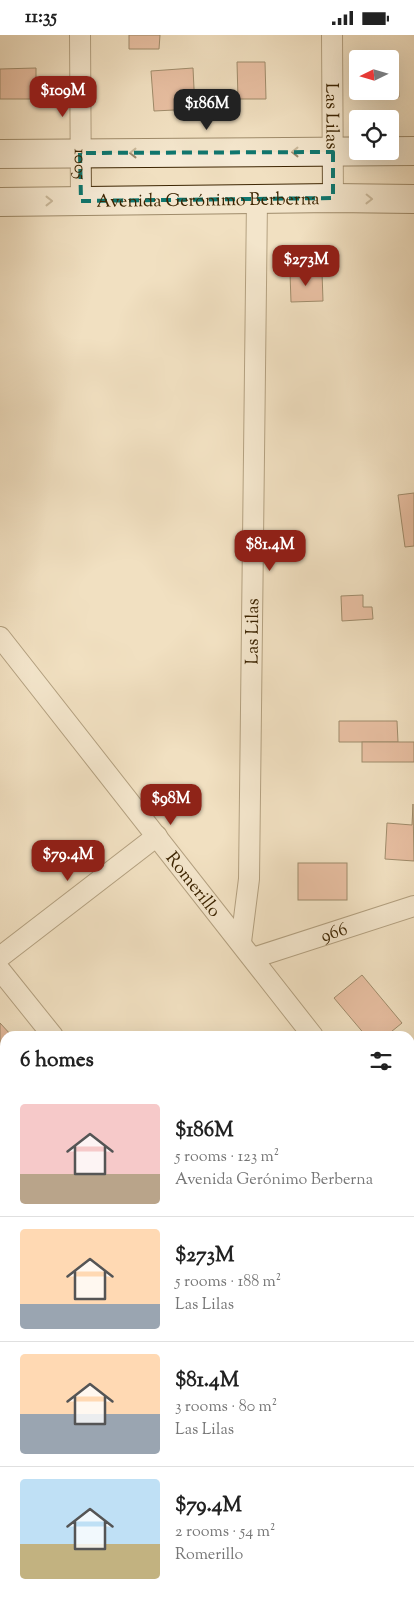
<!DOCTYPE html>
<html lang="en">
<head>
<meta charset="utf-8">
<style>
  :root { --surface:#fff; --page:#f6f6f6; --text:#222; --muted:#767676; --line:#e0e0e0; --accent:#8f2418 }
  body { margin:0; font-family:"Sorts Mill Goudy",serif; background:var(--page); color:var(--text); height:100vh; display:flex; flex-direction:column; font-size:19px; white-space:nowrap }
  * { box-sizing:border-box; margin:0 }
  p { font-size:16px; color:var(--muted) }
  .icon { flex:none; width:28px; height:28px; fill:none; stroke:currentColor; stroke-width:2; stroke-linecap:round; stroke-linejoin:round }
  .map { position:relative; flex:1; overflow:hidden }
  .details { position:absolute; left:0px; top:996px; width:415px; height:571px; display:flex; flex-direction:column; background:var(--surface); border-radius:15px 15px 0 0; box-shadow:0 5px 20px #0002 }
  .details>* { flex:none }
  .needle { width:32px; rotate:265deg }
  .tools { position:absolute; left:349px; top:15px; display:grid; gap:10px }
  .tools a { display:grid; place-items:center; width:50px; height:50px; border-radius:5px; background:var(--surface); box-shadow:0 5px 20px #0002; font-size:25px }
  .price { position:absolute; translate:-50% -42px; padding:0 11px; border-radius:10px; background:var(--accent); color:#fff; font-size:16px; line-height:32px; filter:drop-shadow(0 1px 2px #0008) }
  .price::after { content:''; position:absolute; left:50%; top:30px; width:15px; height:11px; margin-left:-8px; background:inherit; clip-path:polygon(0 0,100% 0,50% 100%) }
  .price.on { background:#222; color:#fff }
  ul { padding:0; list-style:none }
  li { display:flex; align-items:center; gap:15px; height:125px; padding:0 20px }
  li+li { border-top:1px solid var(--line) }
  li span { display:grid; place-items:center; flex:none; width:140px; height:100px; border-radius:5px; color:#555 }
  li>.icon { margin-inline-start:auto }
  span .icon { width:60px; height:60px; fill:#fffc; stroke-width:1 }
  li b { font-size:21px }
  h2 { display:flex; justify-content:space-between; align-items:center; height:60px; padding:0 20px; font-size:21px }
  .status { display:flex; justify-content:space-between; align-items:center; height:35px; padding:0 25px; background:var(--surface); direction:ltr }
  .status svg { height:14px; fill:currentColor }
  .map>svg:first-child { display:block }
</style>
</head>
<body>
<div class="status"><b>11:35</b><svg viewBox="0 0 49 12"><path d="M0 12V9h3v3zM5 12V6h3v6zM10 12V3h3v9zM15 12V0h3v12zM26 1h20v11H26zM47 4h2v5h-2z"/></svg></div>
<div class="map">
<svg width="414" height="1567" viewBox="0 0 414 1567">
  <rect width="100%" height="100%" fill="#f1e0c1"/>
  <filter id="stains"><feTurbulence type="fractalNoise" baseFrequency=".004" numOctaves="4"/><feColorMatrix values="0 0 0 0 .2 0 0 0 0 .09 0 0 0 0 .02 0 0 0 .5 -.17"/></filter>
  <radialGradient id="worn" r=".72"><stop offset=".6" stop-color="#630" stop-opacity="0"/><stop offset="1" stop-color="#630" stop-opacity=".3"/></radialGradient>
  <g fill="#de987d" stroke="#3d2502">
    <path d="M 129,0 L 160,0 L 159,14 L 129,14 Z"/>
    <path d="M 237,27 L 265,27 L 266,64 L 238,64 Z"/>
    <path d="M 390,31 L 397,31 L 399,62 L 376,64 L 376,56 L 390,56 Z"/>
    <path d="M 36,33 L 36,64 L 0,64 L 0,34 Z"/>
    <path d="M 193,33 L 195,74 L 154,76 L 151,36 Z"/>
    <path d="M 322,237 L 323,266 L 291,267 L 290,238 Z"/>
    <path d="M 414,458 L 414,511 L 405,512 L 398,460 Z"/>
    <path d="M 363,560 L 363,572 L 372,572 L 373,584 L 342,586 L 341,561 Z"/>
    <path d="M 339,686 L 397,686 L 398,707 L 339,707 Z"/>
    <rect x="362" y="707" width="52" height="20"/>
    <path d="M 413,769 L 414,826 L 385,824 L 387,788 L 412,790 Z"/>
    <rect x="298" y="828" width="49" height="37"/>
    <path d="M 362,940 L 402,988 L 386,1001 L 366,1001 L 334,963 Z"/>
    <path d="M 0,988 L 12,1001 L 5,1001 L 5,1022 L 0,1026 Z"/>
    <path d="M 5,1091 L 5,1135 L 0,1128 L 0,1095 Z"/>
    <path d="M 5,1186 L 5,1208 L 0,1201 L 0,1189 Z"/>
    <path d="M 410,1194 L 414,1200 L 414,1255 L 410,1257 Z"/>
    <path d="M 156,1562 L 180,1562 L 183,1567 L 159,1567 Z"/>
  </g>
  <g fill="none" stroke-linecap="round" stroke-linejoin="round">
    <defs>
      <g id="street">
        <path id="s1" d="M 80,0 L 81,166"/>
        <path id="s2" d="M 332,0 L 333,163"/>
        <path id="s3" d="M 0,602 L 313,1001"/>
        <path id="s4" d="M 241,907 L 249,844 L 257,165"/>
        <path d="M 0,922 L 157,801"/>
        <path id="s5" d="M 253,923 L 414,871"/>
        <path d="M 0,935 L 53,1001"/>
        <path d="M 410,1127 L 414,1132"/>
        <path d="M 0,1276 L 5,1282"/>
        <path d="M 410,1449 L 414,1454"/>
        <path d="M 233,1562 L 237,1567"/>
      </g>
      <g id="secondary">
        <path d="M 0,119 L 414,116"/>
        <path id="s6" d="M 0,167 L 333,163 L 414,164"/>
      </g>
    </defs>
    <use href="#street" stroke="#6a5432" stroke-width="22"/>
    <use href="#secondary" stroke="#3d2502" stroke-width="30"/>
    <use href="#street" stroke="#f6ebd7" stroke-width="20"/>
    <use href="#secondary" stroke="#f6ebd7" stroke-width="28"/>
  </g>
  <defs><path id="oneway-chevron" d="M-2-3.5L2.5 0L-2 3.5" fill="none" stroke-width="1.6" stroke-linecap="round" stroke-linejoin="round" transform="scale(1.25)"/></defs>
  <g stroke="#9a886c">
    <use href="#oneway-chevron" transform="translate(295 117) rotate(180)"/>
    <use href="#oneway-chevron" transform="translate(133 118) rotate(180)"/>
    <use href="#oneway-chevron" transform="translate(369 164) rotate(1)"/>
    <use href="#oneway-chevron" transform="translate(49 166)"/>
  </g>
  <path d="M0 0H414V1567H0ZM 333,117 L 333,163 L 81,166 L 80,118 Z" fill="#f1e0c1" fill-opacity=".55" fill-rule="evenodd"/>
  <path fill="none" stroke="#0f766e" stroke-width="4" stroke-dasharray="10 6" stroke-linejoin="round" d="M 333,117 L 333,163 L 81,166 L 80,118 Z"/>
  <g text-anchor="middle" stroke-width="5" stroke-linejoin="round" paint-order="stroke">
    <g font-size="18" fill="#3d2502" stroke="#f6ebd7">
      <text dy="6" stroke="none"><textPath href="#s2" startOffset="81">Las Lilas</textPath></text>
      <text dy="6" stroke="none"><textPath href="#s1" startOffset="129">1005</textPath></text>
      <text dy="6" stroke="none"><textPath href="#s6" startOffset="208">Avenida Gerónimo Berberna</textPath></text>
      <text dy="6" stroke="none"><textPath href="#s4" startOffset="311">Las Lilas</textPath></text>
      <text dy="6" stroke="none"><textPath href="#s3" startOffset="314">Romerillo</textPath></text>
      <text dy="6" stroke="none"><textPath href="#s5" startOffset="85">966</textPath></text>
    </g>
  </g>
  <rect width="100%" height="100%" filter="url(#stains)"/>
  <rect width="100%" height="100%" fill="url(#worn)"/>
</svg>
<div class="tools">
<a><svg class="needle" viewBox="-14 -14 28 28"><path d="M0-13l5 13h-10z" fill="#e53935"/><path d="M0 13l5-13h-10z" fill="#767676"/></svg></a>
<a><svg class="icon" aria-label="locate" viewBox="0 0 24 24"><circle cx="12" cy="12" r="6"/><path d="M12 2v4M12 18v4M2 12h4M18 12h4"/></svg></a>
</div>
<b class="price" style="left:63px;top:83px">$109M</b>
<b class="price on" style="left:207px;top:96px">$186M</b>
<b class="price" style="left:306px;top:252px">$273M</b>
<b class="price" style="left:270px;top:537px">$81.4M</b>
<b class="price" style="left:171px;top:791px">$98M</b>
<b class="price" style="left:68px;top:847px">$79.4M</b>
<section class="details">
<h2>6 homes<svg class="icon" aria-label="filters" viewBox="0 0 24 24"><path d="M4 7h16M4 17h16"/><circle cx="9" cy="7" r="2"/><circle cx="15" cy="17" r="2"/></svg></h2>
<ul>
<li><span style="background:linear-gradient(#f6c9c9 70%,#b9a48a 0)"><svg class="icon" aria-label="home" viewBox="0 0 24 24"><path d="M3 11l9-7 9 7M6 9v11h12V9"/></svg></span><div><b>$186M</b><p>5 rooms · 123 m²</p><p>Avenida Gerónimo Berberna</p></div></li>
<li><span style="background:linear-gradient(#ffd9b3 75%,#9aa5b1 0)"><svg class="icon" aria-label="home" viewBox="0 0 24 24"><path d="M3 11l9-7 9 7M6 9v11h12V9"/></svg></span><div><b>$273M</b><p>5 rooms · 188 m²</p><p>Las Lilas</p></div></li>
<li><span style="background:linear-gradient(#ffd9b3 60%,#9aa5b1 0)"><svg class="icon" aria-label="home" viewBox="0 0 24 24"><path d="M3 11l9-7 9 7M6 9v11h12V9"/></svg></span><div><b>$81.4M</b><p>3 rooms · 80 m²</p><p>Las Lilas</p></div></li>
<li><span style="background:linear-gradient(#bfe0f5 65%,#c2b280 0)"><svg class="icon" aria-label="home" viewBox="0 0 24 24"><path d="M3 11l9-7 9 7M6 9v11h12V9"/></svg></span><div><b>$79.4M</b><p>2 rooms · 54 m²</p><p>Romerillo</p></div></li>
</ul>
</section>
</div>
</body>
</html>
